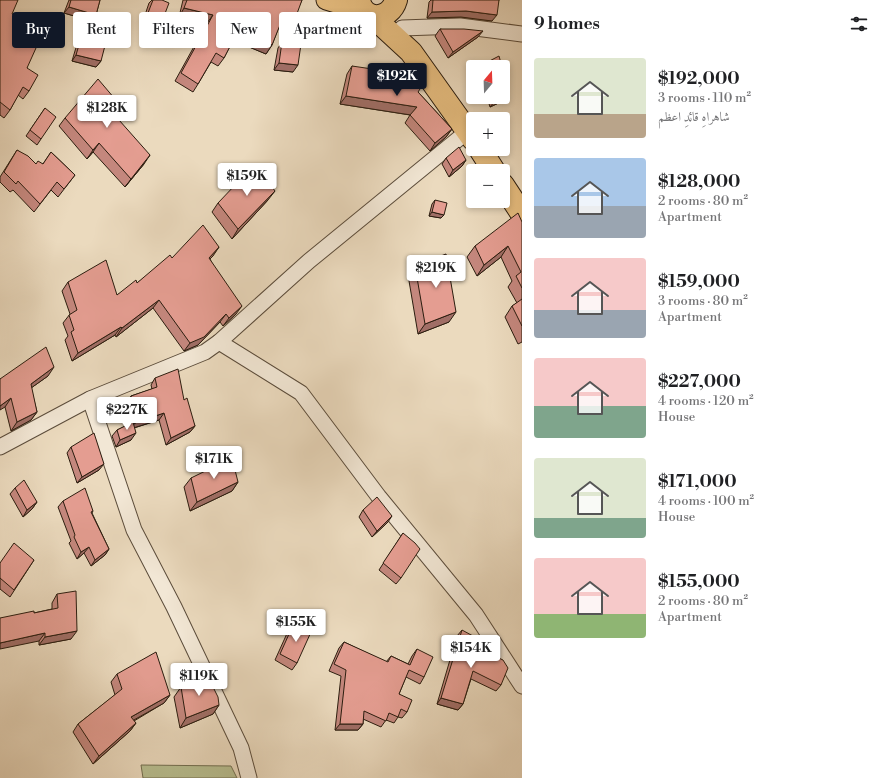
<!DOCTYPE html>
<html lang="en">
<head>
<meta charset="utf-8">
<style>
  :root { --surface:#fff; --page:#f2f2f2; --text:#202124; --muted:#757577; --accent:#111827 }
  body { margin:0; font-family:"Libre Bodoni",Amiri,serif; background:var(--page); color:var(--text); height:100vh; display:flex; flex-direction:column; font-size:15px; white-space:nowrap }
  * { box-sizing:border-box; margin:0 }
  p { font-size:13px; color:var(--muted) }
  .icon { flex:none; width:22px; height:22px; fill:none; stroke:currentColor; stroke-width:2; stroke-linecap:round; stroke-linejoin:round }
  .map { position:relative; flex:1; overflow:hidden }
  .side { display:flex; flex-direction:column; background:var(--surface); width:360px }
  .side>* { flex:none }
  .guide { position:absolute; left:12px; top:12px; width:380px; height:36px; display:flex; gap:8px }
  .needle { width:26px; rotate:19deg }
  .tools { position:absolute; left:466px; top:60px; display:grid; gap:8px }
  .tools a { display:grid; place-items:center; width:44px; height:44px; border-radius:4px; background:var(--surface); box-shadow:0 2px 6px #0003; font-size:20px }
  .price { position:absolute; translate:-50% -34px; padding:0 9px; border-radius:4px; background:#fff; color:#222; font-size:13px; line-height:26px; filter:drop-shadow(0 1px 2px #0008) }
  .price::after { content:''; position:absolute; left:50%; top:24px; width:12px; height:9px; margin-left:-6px; background:inherit; clip-path:polygon(0 0,100% 0,50% 100%) }
  .price.active { background:var(--accent); color:#fff }
  ul { padding:0; list-style:none }
  li { display:flex; align-items:center; gap:12px; height:100px; padding:0 12px }
  li span { display:grid; place-items:center; flex:none; width:112px; height:80px; border-radius:4px; color:#555 }
  li>.icon { margin-inline-start:auto }
  span .icon { width:48px; height:48px; fill:#fffc; stroke-width:1 }
  li b { font-size:17px }
  h2 { display:flex; justify-content:space-between; align-items:center; height:48px; padding:0 12px; font-size:17px }
  .pill { padding:0 14px; border-radius:4px; background:var(--surface); box-shadow:0 2px 6px #0003; font-size:14px; line-height:36px }
  .pill.active { background:var(--accent); color:#fff }
  main { display:flex; flex:1; min-height:0 }
  .map>svg:first-child { display:block }
</style>
</head>
<body>
<main>
<div class="map">
<svg width="522" height="778" viewBox="0 0 522 778">
  <rect width="100%" height="100%" fill="#ebdabe"/>
  <filter id="stains"><feTurbulence type="fractalNoise" baseFrequency=".005" numOctaves="4"/><feColorMatrix values="0 0 0 0 .2 0 0 0 0 .09 0 0 0 0 .02 0 0 0 .5 -.17"/></filter>
  <radialGradient id="worn" r=".72"><stop offset=".6" stop-color="#630" stop-opacity="0"/><stop offset="1" stop-color="#630" stop-opacity=".3"/></radialGradient>
  <path fill="#b8bf91" stroke="#726e50" d="M 141,765 L 231,766 L 237,778 L 143,778 Z"/>
  <g fill="none" stroke-linecap="round" stroke-linejoin="round">
    <defs>
      <g id="minor">
        <path d="M 402,28 L 460,26 L 522,34"/>
        <path d="M 219,342 L 301,393 L 379,497 L 476,615 L 522,686"/>
        <path d="M 90,399 L 134,530 L 174,607 L 241,748 L 249,778"/>
        <path d="M 0,447 L 90,399 L 205,352 L 219,342 L 309,261 L 468,131"/>
      </g>
      <path id="major" d="M 326,0 L 365,12"/>
      <g id="highway">
        <path d="M 359,0 C 363,22 390,21 396,0"/>
        <path d="M 372,16 L 411,52 L 473,139"/>
        <path d="M 480,149 L 494,171"/>
        <path d="M 503,185 L 522,214"/>
      </g>
    </defs>
    <use href="#minor" stroke="#5b4c3b" stroke-width="17"/>
    <use href="#major" stroke="#2b1d0f" stroke-width="21"/>
    <use href="#highway" stroke="#2b1d0f" stroke-width="24"/>
    <use href="#minor" stroke="#f2e7d5" stroke-width="15"/>
    <use href="#major" stroke="#e6bd7f" stroke-width="19"/>
    <use href="#highway" stroke="#e6bd7f" stroke-width="22"/>
  </g>
  <g fill="#c4877d" stroke="#2b1d0f">
    <path d="M 0,0 L 12,14 L 25,42 L 29,91 L 23,99 L 18,95 L 10,110 L 4,118 L 0,115 Z"/>
    <path d="M 69,0 L 100,0 L 96,15 L 91,21 L 64,13 Z"/>
    <path d="M 152,0 L 162,0 L 156,30 L 142,24 L 149,3 Z"/>
    <path d="M 183,0 L 302,0 L 289,27 L 280,24 L 272,45 L 266,54 L 233,40 L 224,58 L 218,66 L 211,62 L 198,84 L 193,92 L 175,81 L 207,23 L 179,17 Z"/>
    <path d="M 431,0 L 499,0 L 492,21 L 461,17 L 427,18 L 429,2 Z"/>
    <path d="M 84,28 L 101,61 L 96,67 L 72,61 L 80,34 Z"/>
    <path d="M 440,29 L 478,37 L 448,58 L 435,36 Z"/>
    <path d="M 282,42 L 293,72 L 274,70 L 278,48 Z"/>
    <path d="M 352,66 L 418,92 L 452,129 L 446,137 L 430,151 L 405,123 L 410,115 L 340,104 L 347,74 Z"/>
    <path d="M 509,93 L 505,100 L 490,107 L 487,97 L 503,97 Z"/>
    <path d="M 45,108 L 41,139 L 37,145 L 26,136 Z"/>
    <path d="M 65,118 L 119,121 L 144,164 L 125,187 L 93,152 L 87,159 L 59,126 Z"/>
    <path d="M 17,150 L 36,164 L 43,164 L 51,152 L 75,175 L 58,197 L 51,190 L 34,212 L 13,190 L 10,192 L 0,182 L 0,177 Z"/>
    <path d="M 446,158 L 466,160 L 462,166 L 449,177 L 442,164 Z"/>
    <path d="M 268,200 L 232,239 L 212,212 L 218,203 Z"/>
    <path d="M 435,200 L 441,218 L 429,216 L 432,204 Z"/>
    <path d="M 522,222 L 522,342 L 518,344 L 505,317 L 512,306 L 517,303 L 508,287 L 512,281 L 501,257 L 477,276 L 467,257 L 475,246 Z"/>
    <path d="M 219,247 L 210,259 L 236,314 L 223,326 L 220,322 L 198,345 L 184,351 L 153,308 L 116,337 L 115,335 L 72,361 L 65,340 L 68,336 L 63,323 L 70,314 L 62,291 L 68,282 L 117,295 L 137,283 L 172,258 Z"/>
    <path d="M 415,266 L 449,322 L 418,334 L 408,275 Z"/>
    <path d="M 48,376 L 31,388 L 37,412 L 31,420 L 11,431 L 5,407 L 0,379 Z"/>
    <path d="M 155,378 L 184,400 L 195,426 L 190,432 L 166,445 L 159,420 L 134,428 L 131,440 L 116,447 L 112,436 L 117,430 L 130,424 L 127,402 L 131,396 L 152,389 L 151,385 Z"/>
    <path d="M 71,447 L 99,470 L 77,483 L 67,453 Z"/>
    <path d="M 191,478 L 238,482 L 232,491 L 190,511 L 184,487 Z"/>
    <path d="M 15,488 L 37,502 L 32,509 L 23,517 L 10,494 Z"/>
    <path d="M 63,501 L 93,511 L 92,513 L 109,549 L 105,555 L 91,566 L 84,553 L 77,559 L 69,543 L 71,541 L 58,507 Z"/>
    <path d="M 363,510 L 388,522 L 372,537 L 359,517 Z"/>
    <path d="M 403,533 L 401,578 L 396,584 L 379,570 Z"/>
    <path d="M 34,560 L 10,597 L 0,589 L 0,563 Z"/>
    <path d="M 57,594 L 71,639 L 39,645 L 39,641 L 34,613 L 52,609 L 52,603 Z"/>
    <path d="M 294,623 L 297,663 L 292,670 L 275,660 L 289,629 Z"/>
    <path d="M 462,630 L 469,644 L 501,685 L 496,691 L 471,679 L 463,704 L 458,710 L 437,704 L 457,636 Z"/>
    <path d="M 344,642 L 386,662 L 391,656 L 408,664 L 412,656 L 417,649 L 424,677 L 420,684 L 406,677 L 399,694 L 407,712 L 402,718 L 398,717 L 394,723 L 386,720 L 381,727 L 363,719 L 363,724 L 358,730 L 335,730 L 341,676 L 329,671 L 339,648 Z"/>
    <path d="M 117,674 L 170,695 L 164,703 L 134,721 L 136,723 L 130,731 L 93,764 L 73,732 L 78,724 L 115,695 L 111,682 Z"/>
    <path d="M 181,687 L 219,705 L 213,714 L 180,728 L 174,697 Z"/>
  </g>
  <g fill="#a06e66" stroke="#2b1d0f">
    <path d="M 69,7 L 96,15 L 91,21 L 64,13 Z"/>
    <path d="M 184,8 L 213,15 L 207,23 L 179,17 Z"/>
    <path d="M 466,11 L 497,15 L 492,21 L 461,17 L 427,18 L 432,12 Z"/>
    <path d="M 284,15 L 295,19 L 289,27 L 278,24 Z"/>
    <path d="M 146,18 L 161,24 L 156,30 L 142,24 Z"/>
    <path d="M 238,31 L 272,45 L 266,54 L 232,40 Z"/>
    <path d="M 483,31 L 478,37 L 448,58 L 453,52 Z"/>
    <path d="M 76,55 L 101,61 L 96,67 L 72,61 Z"/>
    <path d="M 279,63 L 298,65 L 293,72 L 274,70 Z"/>
    <path d="M 509,93 L 505,100 L 490,107 L 495,101 Z"/>
    <path d="M 346,96 L 417,107 L 411,115 L 340,104 Z"/>
    <path d="M 452,129 L 446,137 L 430,151 L 435,143 Z"/>
    <path d="M 99,143 L 93,152 L 87,159 L 93,150 Z"/>
    <path d="M 150,155 L 144,164 L 125,187 L 131,179 Z"/>
    <path d="M 466,160 L 462,166 L 449,177 L 453,170 Z"/>
    <path d="M 275,191 L 268,200 L 232,239 L 238,229 Z"/>
    <path d="M 432,212 L 444,215 L 441,218 L 429,216 Z"/>
    <path d="M 508,246 L 501,257 L 477,276 L 484,265 Z"/>
    <path d="M 219,247 L 213,256 L 203,266 L 209,258 Z"/>
    <path d="M 159,300 L 153,308 L 116,337 L 122,328 Z"/>
    <path d="M 242,306 L 236,314 L 223,326 L 229,318 Z"/>
    <path d="M 456,312 L 449,322 L 418,334 L 425,324 Z"/>
    <path d="M 226,314 L 220,322 L 198,345 L 184,351 L 190,343 Z"/>
    <path d="M 121,327 L 115,335 L 72,361 L 78,353 Z"/>
    <path d="M 54,367 L 48,376 L 24,393 L 31,384 Z"/>
    <path d="M 11,398 L 5,407 L 0,410 L 0,406 Z"/>
    <path d="M 37,412 L 31,420 L 11,431 L 17,422 Z"/>
    <path d="M 164,413 L 159,420 L 130,429 L 135,423 Z"/>
    <path d="M 195,426 L 190,432 L 166,445 L 171,438 Z"/>
    <path d="M 136,433 L 131,440 L 116,447 L 120,440 Z"/>
    <path d="M 104,464 L 99,470 L 77,483 L 82,477 Z"/>
    <path d="M 238,482 L 232,491 L 190,511 L 197,502 Z"/>
    <path d="M 37,502 L 32,509 L 23,517 L 27,510 Z"/>
    <path d="M 392,516 L 388,522 L 372,537 L 377,531 Z"/>
    <path d="M 89,547 L 84,553 L 77,559 L 81,552 Z"/>
    <path d="M 109,549 L 105,555 L 91,566 L 95,560 Z"/>
    <path d="M 77,631 L 71,639 L 39,645 L 45,637 Z"/>
    <path d="M 45,633 L 39,641 L 0,649 L 0,643 Z"/>
    <path d="M 170,695 L 164,703 L 125,725 L 131,717 Z"/>
    <path d="M 441,698 L 463,704 L 458,710 L 437,704 Z"/>
    <path d="M 219,705 L 213,714 L 180,728 L 186,718 Z"/>
    <path d="M 136,723 L 130,731 L 93,764 L 99,756 Z"/>
    <path d="M 340,724 L 363,724 L 358,730 L 335,730 Z"/>
  </g>
  <g fill="#e49d91" stroke="#2b1d0f">
    <path d="M 0,0 L 18,0 L 12,14 L 33,25 L 25,42 L 36,48 L 27,68 L 38,75 L 29,91 L 23,87 L 10,110 L 0,102 Z"/>
    <path d="M 71,0 L 100,0 L 96,15 L 69,7 Z"/>
    <path d="M 153,0 L 162,0 L 169,3 L 161,24 L 146,18 Z"/>
    <path d="M 187,0 L 302,0 L 295,19 L 284,15 L 272,45 L 238,31 L 224,58 L 216,53 L 198,84 L 181,73 L 213,15 L 184,8 Z"/>
    <path d="M 433,0 L 499,0 L 497,15 L 466,11 L 432,12 Z"/>
    <path d="M 84,28 L 108,34 L 101,61 L 76,55 Z"/>
    <path d="M 440,29 L 464,29 L 483,31 L 453,52 Z"/>
    <path d="M 282,42 L 301,44 L 298,65 L 279,63 Z"/>
    <path d="M 499,56 L 502,67 L 478,67 Z"/>
    <path d="M 352,66 L 406,74 L 422,86 L 418,92 L 452,129 L 435,143 L 410,115 L 417,107 L 346,96 Z"/>
    <path d="M 503,71 L 509,93 L 503,97 Z"/>
    <path d="M 98,79 L 126,112 L 119,120 L 150,155 L 131,179 L 99,143 L 93,150 L 65,118 Z"/>
    <path d="M 494,97 L 502,97 L 495,101 Z"/>
    <path d="M 45,108 L 56,117 L 41,139 L 30,130 Z"/>
    <path d="M 459,147 L 466,160 L 453,170 L 446,158 Z"/>
    <path d="M 17,150 L 28,156 L 36,164 L 38,161 L 43,164 L 51,152 L 75,175 L 64,189 L 57,182 L 40,204 L 18,181 L 16,184 L 4,172 Z"/>
    <path d="M 255,164 L 275,191 L 238,229 L 218,203 Z"/>
    <path d="M 435,200 L 447,203 L 444,215 L 432,212 Z"/>
    <path d="M 518,213 L 522,222 L 522,288 L 516,276 L 521,272 L 508,246 L 484,265 L 475,246 Z"/>
    <path d="M 203,225 L 219,247 L 209,258 L 242,306 L 229,318 L 226,314 L 204,337 L 190,343 L 159,300 L 122,328 L 121,327 L 78,353 L 71,332 L 74,330 L 69,315 L 77,310 L 68,282 L 106,260 L 117,295 L 136,280 L 137,283 L 170,255 L 172,258 Z"/>
    <path d="M 446,254 L 456,312 L 425,324 L 415,266 Z"/>
    <path d="M 522,299 L 522,326 L 512,306 Z"/>
    <path d="M 46,347 L 54,367 L 31,384 L 37,412 L 17,422 L 11,398 L 0,406 L 0,379 Z"/>
    <path d="M 178,369 L 184,400 L 187,398 L 195,426 L 171,438 L 164,413 L 135,423 L 131,396 L 157,387 L 155,378 Z"/>
    <path d="M 133,422 L 136,433 L 120,440 L 117,430 Z"/>
    <path d="M 94,433 L 104,464 L 82,477 L 71,447 Z"/>
    <path d="M 232,458 L 238,482 L 197,502 L 191,478 Z"/>
    <path d="M 24,480 L 37,502 L 27,510 L 15,488 Z"/>
    <path d="M 85,488 L 93,511 L 91,512 L 109,549 L 95,560 L 89,547 L 81,552 L 74,537 L 75,535 L 63,501 Z"/>
    <path d="M 377,497 L 392,516 L 377,531 L 363,510 Z"/>
    <path d="M 403,533 L 415,543 L 420,549 L 401,578 L 383,563 Z"/>
    <path d="M 14,543 L 34,560 L 14,590 L 0,578 L 0,563 Z"/>
    <path d="M 76,591 L 77,631 L 45,637 L 45,633 L 0,643 L 0,618 L 34,611 L 34,613 L 58,608 L 57,594 Z"/>
    <path d="M 294,623 L 311,632 L 297,663 L 280,654 Z"/>
    <path d="M 462,630 L 473,636 L 469,644 L 503,660 L 508,668 L 501,685 L 473,671 L 463,704 L 441,698 Z"/>
    <path d="M 344,642 L 388,662 L 391,656 L 410,665 L 417,649 L 433,657 L 424,677 L 409,670 L 399,694 L 412,700 L 407,712 L 401,709 L 398,717 L 389,713 L 386,721 L 364,711 L 363,724 L 340,724 L 346,670 L 334,664 Z"/>
    <path d="M 156,652 L 170,695 L 131,717 L 136,723 L 99,756 L 78,724 L 122,689 L 117,674 Z"/>
    <path d="M 208,677 L 218,697 L 219,705 L 186,718 L 181,687 Z"/>
  </g>
  <rect width="100%" height="100%" filter="url(#stains)"/>
  <rect width="100%" height="100%" fill="url(#worn)"/>
</svg>
<div class="tools">
<a><svg class="needle" viewBox="-14 -14 28 28"><path d="M0-13l5 13h-10z" fill="#e53935"/><path d="M0 13l5-13h-10z" fill="#757577"/></svg></a>
<a>+</a>
<a>−</a>
</div>
<b class="price active" style="left:397px;top:97px">$192K</b>
<b class="price" style="left:107px;top:129px">$128K</b>
<b class="price" style="left:247px;top:197px">$159K</b>
<b class="price" style="left:436px;top:289px">$219K</b>
<b class="price" style="left:127px;top:431px">$227K</b>
<b class="price" style="left:214px;top:480px">$171K</b>
<b class="price" style="left:296px;top:643px">$155K</b>
<b class="price" style="left:471px;top:669px">$154K</b>
<b class="price" style="left:199px;top:697px">$119K</b>
<div class="guide">
<a class="pill active">Buy</a>
<a class="pill">Rent</a>
<a class="pill">Filters</a>
<a class="pill">New</a>
<a class="pill">Apartment</a>
</div>
</div>
<section class="side">
<h2>9 homes<svg class="icon" aria-label="filters" viewBox="0 0 24 24"><path d="M4 7h16M4 17h16"/><circle cx="9" cy="7" r="2"/><circle cx="15" cy="17" r="2"/></svg></h2>
<ul>
<li><span style="background:linear-gradient(#dfe7d0 70%,#b9a48a 0)"><svg class="icon" aria-label="home" viewBox="0 0 24 24"><path d="M3 11l9-7 9 7M6 9v11h12V9"/></svg></span><div><b>$192,000</b><p>3 rooms · 110 m²</p><p>شاہراہِ قائدِ اعظم</p></div></li>
<li><span style="background:linear-gradient(#a9c7e8 60%,#9aa5b1 0)"><svg class="icon" aria-label="home" viewBox="0 0 24 24"><path d="M3 11l9-7 9 7M6 9v11h12V9"/></svg></span><div><b>$128,000</b><p>2 rooms · 80 m²</p><p>Apartment</p></div></li>
<li><span style="background:linear-gradient(#f6c9c9 65%,#9aa5b1 0)"><svg class="icon" aria-label="home" viewBox="0 0 24 24"><path d="M3 11l9-7 9 7M6 9v11h12V9"/></svg></span><div><b>$159,000</b><p>3 rooms · 80 m²</p><p>Apartment</p></div></li>
<li><span style="background:linear-gradient(#f6c9c9 60%,#7fa58c 0)"><svg class="icon" aria-label="home" viewBox="0 0 24 24"><path d="M3 11l9-7 9 7M6 9v11h12V9"/></svg></span><div><b>$227,000</b><p>4 rooms · 120 m²</p><p>House</p></div></li>
<li><span style="background:linear-gradient(#dfe7d0 75%,#7fa58c 0)"><svg class="icon" aria-label="home" viewBox="0 0 24 24"><path d="M3 11l9-7 9 7M6 9v11h12V9"/></svg></span><div><b>$171,000</b><p>4 rooms · 100 m²</p><p>House</p></div></li>
<li><span style="background:linear-gradient(#f6c9c9 70%,#8fb573 0)"><svg class="icon" aria-label="home" viewBox="0 0 24 24"><path d="M3 11l9-7 9 7M6 9v11h12V9"/></svg></span><div><b>$155,000</b><p>2 rooms · 80 m²</p><p>Apartment</p></div></li>
</ul>
</section>
</main>
</body>
</html>
